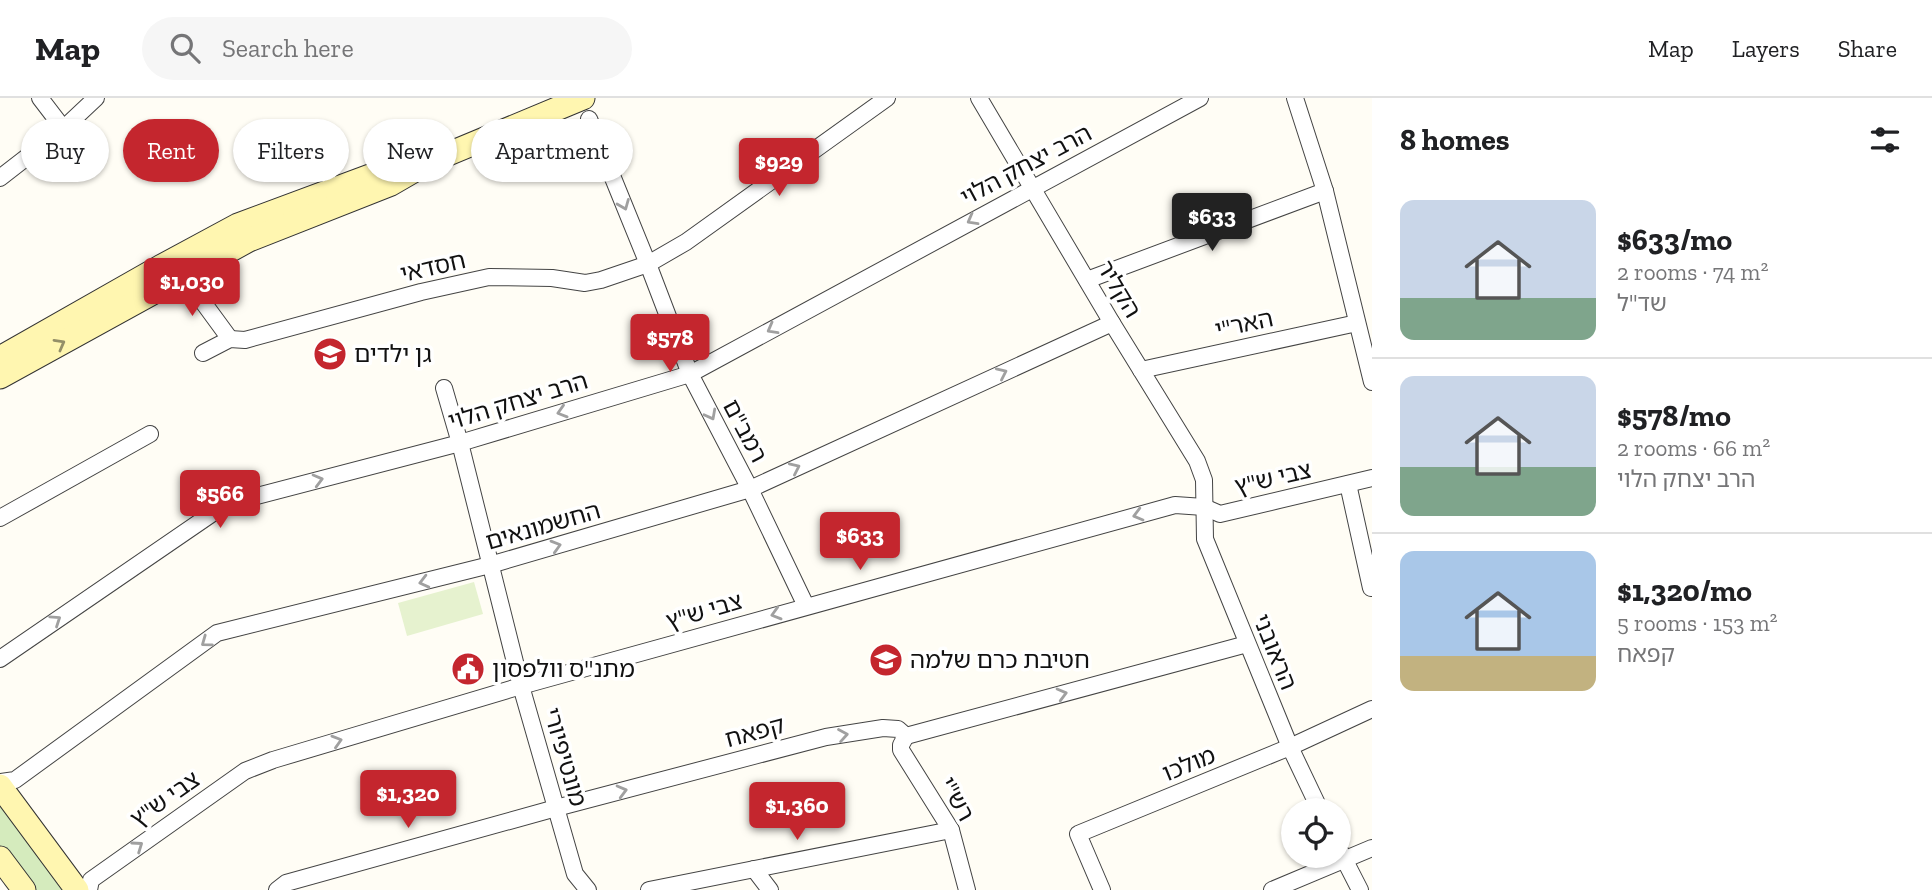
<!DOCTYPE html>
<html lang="en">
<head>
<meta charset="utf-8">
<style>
  :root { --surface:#fff; --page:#f6f6f6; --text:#202124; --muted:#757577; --line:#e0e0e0; --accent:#c4262e }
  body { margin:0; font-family:"Zilla Slab","Noto Sans Hebrew",serif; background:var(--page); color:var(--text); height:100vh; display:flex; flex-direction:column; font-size:26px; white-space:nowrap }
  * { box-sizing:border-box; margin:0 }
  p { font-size:23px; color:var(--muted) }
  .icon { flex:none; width:38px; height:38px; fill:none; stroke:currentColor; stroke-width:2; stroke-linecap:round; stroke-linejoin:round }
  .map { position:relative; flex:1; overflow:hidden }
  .drawer { display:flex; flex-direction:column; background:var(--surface); width:560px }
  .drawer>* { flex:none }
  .banner { position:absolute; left:21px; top:21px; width:665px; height:63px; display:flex; gap:14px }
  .controls { position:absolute; left:1281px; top:700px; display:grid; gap:14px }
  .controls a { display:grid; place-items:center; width:70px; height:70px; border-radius:50%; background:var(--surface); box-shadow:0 2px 5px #0004; font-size:35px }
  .price { position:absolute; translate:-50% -60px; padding:0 16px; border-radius:7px; background:var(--accent); color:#fff; font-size:23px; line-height:46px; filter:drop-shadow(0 2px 4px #0008) }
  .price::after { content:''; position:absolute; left:50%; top:42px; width:21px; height:16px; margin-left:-10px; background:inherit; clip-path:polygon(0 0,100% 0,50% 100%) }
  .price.current { background:#222; color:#fff }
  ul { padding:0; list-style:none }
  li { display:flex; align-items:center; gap:21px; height:175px; padding:0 28px }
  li+li { border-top:2px solid var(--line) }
  li span { display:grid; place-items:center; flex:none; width:196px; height:140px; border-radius:14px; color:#555 }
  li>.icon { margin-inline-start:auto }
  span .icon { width:84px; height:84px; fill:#fffc; stroke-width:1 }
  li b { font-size:30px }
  h2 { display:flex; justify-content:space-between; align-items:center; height:84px; padding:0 28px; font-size:30px }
  .chip { padding:0 24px; border-radius:32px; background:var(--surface); box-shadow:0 2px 5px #0004; font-size:24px; line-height:63px }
  .chip.current { background:var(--accent); color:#fff }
  header { display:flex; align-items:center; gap:42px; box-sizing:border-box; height:98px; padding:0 35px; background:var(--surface); border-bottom:2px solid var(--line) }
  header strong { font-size:33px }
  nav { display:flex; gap:38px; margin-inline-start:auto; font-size:24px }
  .search { width:490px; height:63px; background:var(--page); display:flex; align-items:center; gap:18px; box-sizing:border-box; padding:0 24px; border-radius:38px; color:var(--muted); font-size:26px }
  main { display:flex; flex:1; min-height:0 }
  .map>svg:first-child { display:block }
</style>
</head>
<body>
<header>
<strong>Map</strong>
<div class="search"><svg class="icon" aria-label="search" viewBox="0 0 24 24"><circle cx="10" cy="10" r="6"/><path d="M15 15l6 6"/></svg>Search here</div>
<nav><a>Map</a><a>Layers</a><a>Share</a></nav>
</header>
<main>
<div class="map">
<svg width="1372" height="792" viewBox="0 0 1372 792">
  <rect width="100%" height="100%" fill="#fffdf5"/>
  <path fill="#d5ebbd" d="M 0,688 L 77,792 L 24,792 L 0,760 Z"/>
  <path fill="#e6f2cf" d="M 474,484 L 483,516 L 407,538 L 398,505 Z"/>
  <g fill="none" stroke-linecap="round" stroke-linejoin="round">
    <defs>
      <g id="street">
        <path d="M 40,0 L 92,68"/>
        <path d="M 979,0 L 1112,225 L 1197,363 L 1204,382 L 1205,441 L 1290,649 L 1320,712"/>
        <path d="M 1295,0 L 1325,93 L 1372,284"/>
        <path d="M 589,21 L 648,166 L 690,276 L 750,391 L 806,508"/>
        <path d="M 0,80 L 63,31 L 96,0"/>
        <path d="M 178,170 L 230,241"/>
        <path d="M 1087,182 L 1325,93"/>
        <path d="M 203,255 L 230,241 L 245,242 L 421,194 L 489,179 L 552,180 L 585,185 L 601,182 L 648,166 L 686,144 L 887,0"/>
        <path d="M 1141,272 L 1357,225"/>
        <path d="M 444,290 L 460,345 L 521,588 L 575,776 L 588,792"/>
        <path d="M 1348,386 L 1371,490"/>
        <path d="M 0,420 L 150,336"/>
        <path d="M 0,561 L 226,406 L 460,345 L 690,276 L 1200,0"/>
        <path d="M 906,638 L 901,647 L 901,652 L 951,732 L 967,792"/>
        <path d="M 0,684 L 15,682 L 217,535 L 490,467 L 750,391 L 1112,225"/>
        <path d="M 1339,751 L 1360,792"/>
        <path d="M 754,771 L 770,792"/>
        <path d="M 89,792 L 91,782 L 245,673 L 273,662 L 521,588 L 1175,407 L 1204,409 L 1220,416 L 1372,380"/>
        <path d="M 277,792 L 286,785 L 556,710 L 826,639 L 883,630 L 898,631 L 906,638 L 1247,546"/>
        <path d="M 649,792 L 951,732"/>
        <path d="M 1102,792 L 1078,736 L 1290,649 L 1372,611"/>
        <path d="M 1272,792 L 1372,750"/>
      </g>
      <g id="secondary">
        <path d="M 0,260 L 160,169 L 238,127 L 378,75"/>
        <path d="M 0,279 L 249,142 L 391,86 L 429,64 L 583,0"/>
        <path d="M 0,688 L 77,792"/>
        <path d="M 0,760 L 24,792"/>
      </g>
    </defs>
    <use href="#street" stroke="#444" stroke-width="18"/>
    <use href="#secondary" stroke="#333" stroke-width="25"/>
    <use href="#street" stroke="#fff" stroke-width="16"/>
    <use href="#secondary" stroke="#fff6b0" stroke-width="23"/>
  </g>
  <defs><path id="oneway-chevron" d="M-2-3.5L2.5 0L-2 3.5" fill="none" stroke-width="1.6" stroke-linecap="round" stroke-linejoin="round" transform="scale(1.75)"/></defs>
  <g stroke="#a0a0a0">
    <use href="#oneway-chevron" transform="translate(624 107) rotate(68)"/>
    <use href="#oneway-chevron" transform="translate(972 122) rotate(151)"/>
    <use href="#oneway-chevron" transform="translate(772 231) rotate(151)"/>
    <use href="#oneway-chevron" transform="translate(1002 275) rotate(-25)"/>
    <use href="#oneway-chevron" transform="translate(562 314) rotate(163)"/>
    <use href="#oneway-chevron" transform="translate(711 317) rotate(62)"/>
    <use href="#oneway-chevron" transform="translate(795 370) rotate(-25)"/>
    <use href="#oneway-chevron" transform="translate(318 382) rotate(-15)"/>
    <use href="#oneway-chevron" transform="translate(1138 417) rotate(165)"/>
    <use href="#oneway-chevron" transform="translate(556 448) rotate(-16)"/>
    <use href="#oneway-chevron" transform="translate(424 484) rotate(166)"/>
    <use href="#oneway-chevron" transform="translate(776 516) rotate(164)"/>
    <use href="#oneway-chevron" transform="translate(56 522) rotate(-34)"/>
    <use href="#oneway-chevron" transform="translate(206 544) rotate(144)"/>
    <use href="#oneway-chevron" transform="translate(1062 596) rotate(-15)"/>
    <use href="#oneway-chevron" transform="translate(843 637) rotate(-10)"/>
    <use href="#oneway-chevron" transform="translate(337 643) rotate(-17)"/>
    <use href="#oneway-chevron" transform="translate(622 693) rotate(-15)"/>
    <use href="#oneway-chevron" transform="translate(138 748) rotate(-35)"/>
  </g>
  <use stroke="#948f68" href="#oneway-chevron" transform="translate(60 246) rotate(-29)"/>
  <defs>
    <symbol id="school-disc" viewBox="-11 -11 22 22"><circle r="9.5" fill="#c4262e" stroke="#fff"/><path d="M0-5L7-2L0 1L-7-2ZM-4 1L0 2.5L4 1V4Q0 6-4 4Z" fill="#fff"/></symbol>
    <symbol id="civic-disc" viewBox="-11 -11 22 22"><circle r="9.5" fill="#c4262e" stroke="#fff"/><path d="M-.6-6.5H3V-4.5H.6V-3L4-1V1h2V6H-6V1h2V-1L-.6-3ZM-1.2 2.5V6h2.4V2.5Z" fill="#fff"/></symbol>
  </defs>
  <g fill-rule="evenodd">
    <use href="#school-disc" x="311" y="237" width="38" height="38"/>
    <use href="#school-disc" x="867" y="543" width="38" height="38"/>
    <use href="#civic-disc" x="449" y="552" width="38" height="38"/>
  </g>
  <g text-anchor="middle" stroke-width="7" stroke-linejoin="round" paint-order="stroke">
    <g font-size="24" fill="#111" stroke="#fff">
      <text transform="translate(1026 67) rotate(-28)" y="8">הרב יצחק הלוי</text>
      <text transform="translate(433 169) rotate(-13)" y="8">חסדאי</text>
      <text transform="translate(1119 191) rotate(59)" y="8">הקליר</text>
      <text transform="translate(1244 226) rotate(-12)" y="8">האר"י</text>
      <text transform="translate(518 303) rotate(-17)" y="8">הרב יצחק הלוי</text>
      <text transform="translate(745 333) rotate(62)" y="8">רמב"ם</text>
      <text transform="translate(1273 380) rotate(-13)" y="8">צבי ש"ץ</text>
      <text transform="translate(543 428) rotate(-16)" y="8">החשמונאים</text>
      <text transform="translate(704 513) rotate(-16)" y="8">צבי ש"ץ</text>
      <text transform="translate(1275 554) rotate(68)" y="8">הראובני</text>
      <text transform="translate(755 634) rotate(-15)" y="8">קפאח</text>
      <text transform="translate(565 659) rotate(74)" y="8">מונטיפיורי</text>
      <text transform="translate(1189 666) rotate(-22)" y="8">מולכו</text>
      <text transform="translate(165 701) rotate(-35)" y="8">צבי ש"ץ</text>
      <text transform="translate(957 701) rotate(61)" y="8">רש"י</text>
    </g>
    <g font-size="24" fill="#111" stroke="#fff" text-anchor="start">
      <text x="354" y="264">גן ילדים</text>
      <text x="910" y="570">חטיבת כרם שלמה</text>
      <text x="492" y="579">מתנ''ס וולפסון</text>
    </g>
  </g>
</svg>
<div class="controls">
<a><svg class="icon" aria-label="locate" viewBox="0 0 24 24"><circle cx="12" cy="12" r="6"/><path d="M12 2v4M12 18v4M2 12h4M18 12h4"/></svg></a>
</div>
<b class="price" style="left:779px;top:100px">$929</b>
<b class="price current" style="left:1212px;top:155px">$633</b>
<b class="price" style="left:192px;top:220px">$1,030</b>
<b class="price" style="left:670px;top:276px">$578</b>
<b class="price" style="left:220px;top:432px">$566</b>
<b class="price" style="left:860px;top:474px">$633</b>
<b class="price" style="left:408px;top:732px">$1,320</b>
<b class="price" style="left:797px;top:744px">$1,360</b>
<div class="banner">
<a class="chip">Buy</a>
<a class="chip current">Rent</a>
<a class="chip">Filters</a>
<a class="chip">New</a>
<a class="chip">Apartment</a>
</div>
</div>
<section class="drawer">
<h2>8 homes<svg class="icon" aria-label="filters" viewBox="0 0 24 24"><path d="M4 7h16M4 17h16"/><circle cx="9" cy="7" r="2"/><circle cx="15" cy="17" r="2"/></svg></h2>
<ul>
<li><span style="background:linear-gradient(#c9d6e8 70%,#7fa58c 0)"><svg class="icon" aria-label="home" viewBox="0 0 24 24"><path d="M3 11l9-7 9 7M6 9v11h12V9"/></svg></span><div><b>$633/mo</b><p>2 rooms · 74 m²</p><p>שד&quot;ל</p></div></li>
<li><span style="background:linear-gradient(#c9d6e8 65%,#7fa58c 0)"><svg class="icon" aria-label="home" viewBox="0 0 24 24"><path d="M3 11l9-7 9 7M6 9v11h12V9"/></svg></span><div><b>$578/mo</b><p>2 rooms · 66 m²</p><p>הרב יצחק הלוי</p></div></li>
<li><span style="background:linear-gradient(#a9c7e8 75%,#c2b280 0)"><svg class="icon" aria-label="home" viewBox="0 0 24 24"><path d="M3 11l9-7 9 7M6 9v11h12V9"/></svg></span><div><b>$1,320/mo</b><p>5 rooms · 153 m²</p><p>קפאח</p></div></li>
</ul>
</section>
</main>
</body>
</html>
